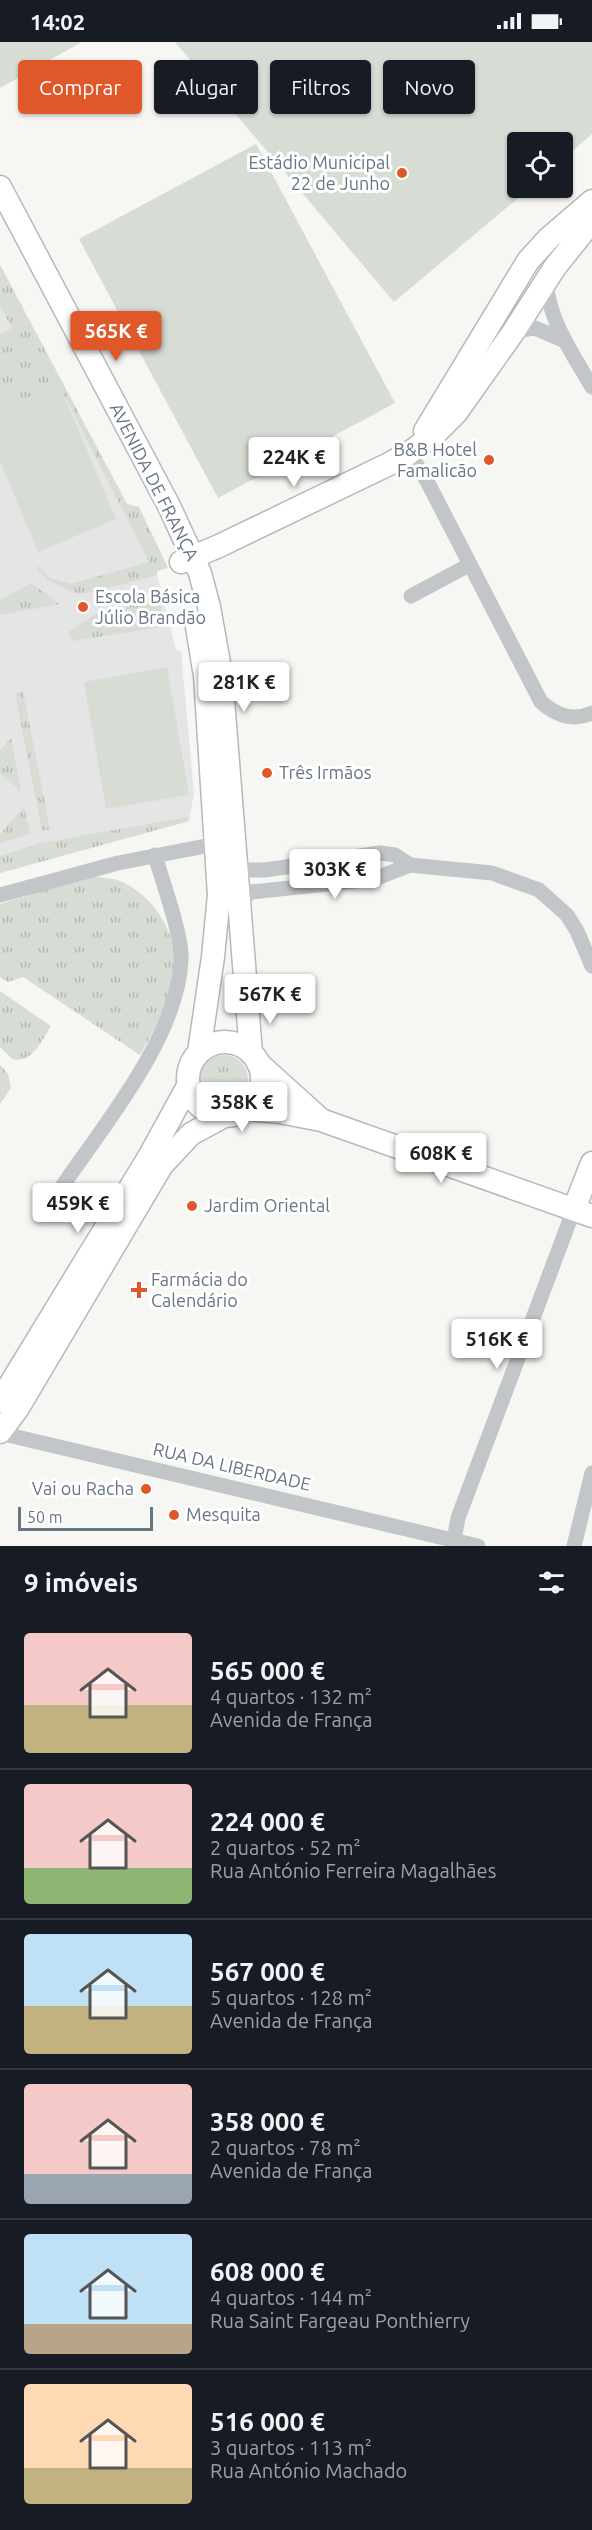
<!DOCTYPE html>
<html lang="pt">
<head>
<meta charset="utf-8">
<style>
  :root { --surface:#171b24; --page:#20242c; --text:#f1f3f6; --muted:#9ea1a6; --line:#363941; --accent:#e0582a }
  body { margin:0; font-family:Ubuntu,sans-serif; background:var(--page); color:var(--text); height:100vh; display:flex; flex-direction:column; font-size:22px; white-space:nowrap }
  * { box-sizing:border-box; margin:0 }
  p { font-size:20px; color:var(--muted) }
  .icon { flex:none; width:33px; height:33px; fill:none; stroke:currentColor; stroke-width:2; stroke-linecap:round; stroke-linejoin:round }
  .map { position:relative; height:1504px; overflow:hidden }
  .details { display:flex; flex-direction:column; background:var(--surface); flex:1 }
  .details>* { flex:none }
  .top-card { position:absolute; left:18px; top:18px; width:556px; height:54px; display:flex; gap:12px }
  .buttons { position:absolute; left:507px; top:90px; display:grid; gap:12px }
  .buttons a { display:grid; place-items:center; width:66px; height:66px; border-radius:6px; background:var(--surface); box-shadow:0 2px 4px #0004; font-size:30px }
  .scale { position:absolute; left:18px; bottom:15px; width:135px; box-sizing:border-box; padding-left:6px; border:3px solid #667684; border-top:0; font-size:16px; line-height:21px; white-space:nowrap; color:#667684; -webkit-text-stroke:4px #fff; paint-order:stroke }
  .price { position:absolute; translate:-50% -51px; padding:0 14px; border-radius:6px; background:#fff; color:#222; font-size:20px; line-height:39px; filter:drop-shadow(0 2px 3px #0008) }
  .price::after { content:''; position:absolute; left:50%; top:36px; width:18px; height:14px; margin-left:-9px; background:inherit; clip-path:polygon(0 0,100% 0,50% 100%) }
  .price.selected { background:var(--accent); color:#fff }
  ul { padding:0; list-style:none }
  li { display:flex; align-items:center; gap:18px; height:150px; padding:0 24px }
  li+li { border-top:2px solid var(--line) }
  li span { display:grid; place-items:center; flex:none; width:168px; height:120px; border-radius:6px; color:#555 }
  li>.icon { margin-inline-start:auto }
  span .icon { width:72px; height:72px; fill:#fffc; stroke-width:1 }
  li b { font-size:26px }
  h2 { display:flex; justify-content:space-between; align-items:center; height:72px; padding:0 24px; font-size:26px }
  .tag { padding:0 21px; border-radius:6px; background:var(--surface); box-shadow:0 2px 4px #0004; font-size:21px; line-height:54px }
  .tag.selected { background:var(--accent); color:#fff }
  .status { display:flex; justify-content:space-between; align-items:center; height:42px; padding:0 30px; background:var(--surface); direction:ltr }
  .status svg { height:16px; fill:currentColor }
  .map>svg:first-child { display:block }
</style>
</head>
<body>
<div class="status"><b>14:02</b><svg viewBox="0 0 49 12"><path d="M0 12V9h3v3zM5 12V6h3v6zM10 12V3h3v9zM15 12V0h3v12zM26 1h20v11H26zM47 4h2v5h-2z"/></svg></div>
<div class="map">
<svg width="592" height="1504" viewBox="0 0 592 1504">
  <defs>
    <pattern id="grass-tufts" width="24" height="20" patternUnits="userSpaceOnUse" patternTransform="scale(1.5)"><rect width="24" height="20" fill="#d7ddd4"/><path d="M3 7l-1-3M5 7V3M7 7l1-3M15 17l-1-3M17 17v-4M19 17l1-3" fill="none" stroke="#b2b8b2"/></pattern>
  </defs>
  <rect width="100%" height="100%" fill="#f6f6f3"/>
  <path fill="#e4e5e4" d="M 0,223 L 127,462 L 139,465 L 168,526 L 156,529 L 176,608 L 181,610 L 194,751 L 189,779 L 0,831 Z"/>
  <g fill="url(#grass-tufts)">
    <path d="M 0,223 L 127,462 L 139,465 L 168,526 L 157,529 L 157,533 L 89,551 L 77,552 L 49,539 L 36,526 L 38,524 L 50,536 L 71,542 L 149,520 L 59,343 L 0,367 L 0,292 L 12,286 L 0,264 Z"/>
    <path d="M 31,541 L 60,562 L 0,573 L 0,558 Z"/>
    <path d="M 159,557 L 167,584 L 73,599 L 68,590 L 94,573 Z"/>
    <path d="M 23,649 L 50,787 L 42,789 L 15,651 Z"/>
    <path d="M 11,696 L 21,749 L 0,732 L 0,709 Z"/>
    <path d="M 24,765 L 30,792 L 0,801 L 0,792 Z"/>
    <path d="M 187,775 L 189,779 L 0,831 L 0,814 L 41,801 Z"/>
    <path d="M 95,835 C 101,836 108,836 114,837 C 148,847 177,887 174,922 C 172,954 156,986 140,1013 L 23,935 L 8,940 L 0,935 L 0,862 L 74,838 Z"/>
    <path d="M 0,949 L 51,984 C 41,999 33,1022 12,1017 L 0,1005 Z"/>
    <circle cx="224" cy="1037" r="24"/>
    <path d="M 0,1023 L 8,1032 L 11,1046 L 0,1062 Z"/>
  </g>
  <g fill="#d7ddd4">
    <path d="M 0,0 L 80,0 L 80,1 L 0,46 Z"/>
    <path d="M 175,0 L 592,0 L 592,92 L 563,117 L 562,100 L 518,100 L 518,146 L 530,146 L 394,260 Z"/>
    <path d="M 256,102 L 395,361 L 218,456 L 79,197 Z"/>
    <path d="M 59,342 L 116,477 L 38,510 L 0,419 L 0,367 Z"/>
    <path d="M 167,625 L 189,753 L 106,767 L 84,640 Z"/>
  </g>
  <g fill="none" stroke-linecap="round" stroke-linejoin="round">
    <defs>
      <g id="secondary">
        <path d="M 0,145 L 169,464 L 200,531 L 209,565 L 221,632 L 251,1011"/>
        <path d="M 425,389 L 528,219 L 549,196 L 592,159"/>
        <path d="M 181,520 L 219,504 L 387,423 L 409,411 L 436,391 L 456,371 L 514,289 L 555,225 L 592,179"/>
        <path d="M 197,585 L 205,634 L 219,853 L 213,915 L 199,1010"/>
        <circle cx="225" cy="1037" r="37"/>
        <path d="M 258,1021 L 320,1077"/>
        <path d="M 247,1067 L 280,1070 L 321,1078 L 592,1174"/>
        <path d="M 574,1167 L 592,1121"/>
        <path d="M 0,1359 L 149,1115 L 188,1044"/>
        <path d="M 0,1390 L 18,1366 L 162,1123 L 191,1092 L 224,1074"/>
      </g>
    </defs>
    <use href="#secondary" stroke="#b4b9be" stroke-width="25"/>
    <g stroke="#c2c6c9" stroke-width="15">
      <path d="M 546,239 C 549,279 572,311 592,345"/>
      <path d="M 514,289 L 535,286 L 563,298"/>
      <path d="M 409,411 L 427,439 L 541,660 C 556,673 572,680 592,671"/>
      <path d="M 411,554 L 469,523"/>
      <path d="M 235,821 L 248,828 L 265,828 L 380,811 L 395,813 L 410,823 L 492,831 L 539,848 L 567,873 L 577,889 L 592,924"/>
      <path d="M 0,853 L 118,821 L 216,802"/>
      <path d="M 239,861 L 251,850 L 374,837 L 410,823"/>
      <path d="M 61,1146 C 104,1083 177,996 181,919 C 183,895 162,839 155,813"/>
      <path d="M 0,1391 L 478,1504"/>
      <path d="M 453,1504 L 458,1476 L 574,1167"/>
      <path d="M 574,1504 L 592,1431"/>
    </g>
    <use href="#secondary" stroke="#fff" stroke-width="22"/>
  </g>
  <g fill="#e0582a" stroke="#fff" stroke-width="2">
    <circle cx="402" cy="131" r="6"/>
    <circle cx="489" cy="418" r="6"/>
    <circle cx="83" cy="565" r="6"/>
    <circle cx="267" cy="731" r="6"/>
    <circle cx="192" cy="1164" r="6"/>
    <path d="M136 1239h6v6h6v6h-6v6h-6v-6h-6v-6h6z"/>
    <circle cx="146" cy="1447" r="6"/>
    <circle cx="174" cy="1473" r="6"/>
  </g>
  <g text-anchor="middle" stroke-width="6" stroke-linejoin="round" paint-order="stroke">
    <g font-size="18" fill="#667684" stroke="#fff" text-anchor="start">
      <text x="390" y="127" text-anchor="end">Estádio Municipal<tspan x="390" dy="21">22 de Junho</tspan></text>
      <text x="477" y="414" text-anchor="end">B&amp;B Hotel<tspan x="477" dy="21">Famalicão</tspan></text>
      <text x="95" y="561">Escola Básica<tspan x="95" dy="21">Júlio Brandão</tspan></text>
      <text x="279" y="737">Três Irmãos</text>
      <text x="204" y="1170">Jardim Oriental</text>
      <text x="151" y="1244">Farmácia do<tspan x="151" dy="21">Calendário</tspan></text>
      <text x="134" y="1453" text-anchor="end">Vai ou Racha</text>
      <text x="186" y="1479">Mesquita</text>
    </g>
    <g font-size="18" fill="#667684" stroke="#fff">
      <text transform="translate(154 440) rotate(63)" y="6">AVENIDA DE FRANÇA</text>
      <text transform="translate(232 1425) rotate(13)" y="6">RUA DA LIBERDADE</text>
    </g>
  </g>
</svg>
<div class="buttons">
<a><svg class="icon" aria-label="locate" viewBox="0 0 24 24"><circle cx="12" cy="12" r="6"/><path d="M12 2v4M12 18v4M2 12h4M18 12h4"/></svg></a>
</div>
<div class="scale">50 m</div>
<b class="price selected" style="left:116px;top:320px">565K €</b>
<b class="price" style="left:294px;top:446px">224K €</b>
<b class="price" style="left:244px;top:671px">281K €</b>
<b class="price" style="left:335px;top:858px">303K €</b>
<b class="price" style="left:270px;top:983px">567K €</b>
<b class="price" style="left:242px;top:1091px">358K €</b>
<b class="price" style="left:441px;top:1142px">608K €</b>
<b class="price" style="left:78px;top:1192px">459K €</b>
<b class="price" style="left:497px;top:1328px">516K €</b>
<div class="top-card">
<a class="tag selected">Comprar</a>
<a class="tag">Alugar</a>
<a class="tag">Filtros</a>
<a class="tag">Novo</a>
</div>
</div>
<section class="details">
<h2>9 imóveis<svg class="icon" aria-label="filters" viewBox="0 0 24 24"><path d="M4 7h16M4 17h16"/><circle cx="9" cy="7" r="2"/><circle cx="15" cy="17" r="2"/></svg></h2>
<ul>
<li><span style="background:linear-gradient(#f6c9c9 60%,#c2b280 0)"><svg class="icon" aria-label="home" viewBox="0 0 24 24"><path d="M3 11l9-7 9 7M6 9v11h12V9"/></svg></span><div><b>565 000 €</b><p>4 quartos · 132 m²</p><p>Avenida de França</p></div></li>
<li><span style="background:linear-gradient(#f6c9c9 70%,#8fb573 0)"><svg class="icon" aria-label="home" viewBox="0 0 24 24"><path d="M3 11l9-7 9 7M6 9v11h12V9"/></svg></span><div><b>224 000 €</b><p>2 quartos · 52 m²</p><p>Rua António Ferreira Magalhães</p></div></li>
<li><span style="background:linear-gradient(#bfe0f5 60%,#c2b280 0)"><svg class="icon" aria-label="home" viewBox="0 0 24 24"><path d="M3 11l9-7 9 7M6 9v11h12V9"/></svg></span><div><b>567 000 €</b><p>5 quartos · 128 m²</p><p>Avenida de França</p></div></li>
<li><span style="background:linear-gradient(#f6c9c9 75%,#9aa5b1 0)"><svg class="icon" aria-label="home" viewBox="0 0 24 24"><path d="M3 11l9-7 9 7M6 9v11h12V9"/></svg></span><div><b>358 000 €</b><p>2 quartos · 78 m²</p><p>Avenida de França</p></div></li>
<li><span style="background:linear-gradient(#bfe0f5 75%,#b9a48a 0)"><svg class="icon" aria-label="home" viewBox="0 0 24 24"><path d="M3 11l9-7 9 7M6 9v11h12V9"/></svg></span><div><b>608 000 €</b><p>4 quartos · 144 m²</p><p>Rua Saint Fargeau Ponthierry</p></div></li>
<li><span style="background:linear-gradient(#ffd9b3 70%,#c2b280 0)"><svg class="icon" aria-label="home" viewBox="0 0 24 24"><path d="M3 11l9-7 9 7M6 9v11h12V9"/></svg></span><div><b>516 000 €</b><p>3 quartos · 113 m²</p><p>Rua António Machado</p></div></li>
</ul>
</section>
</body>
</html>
